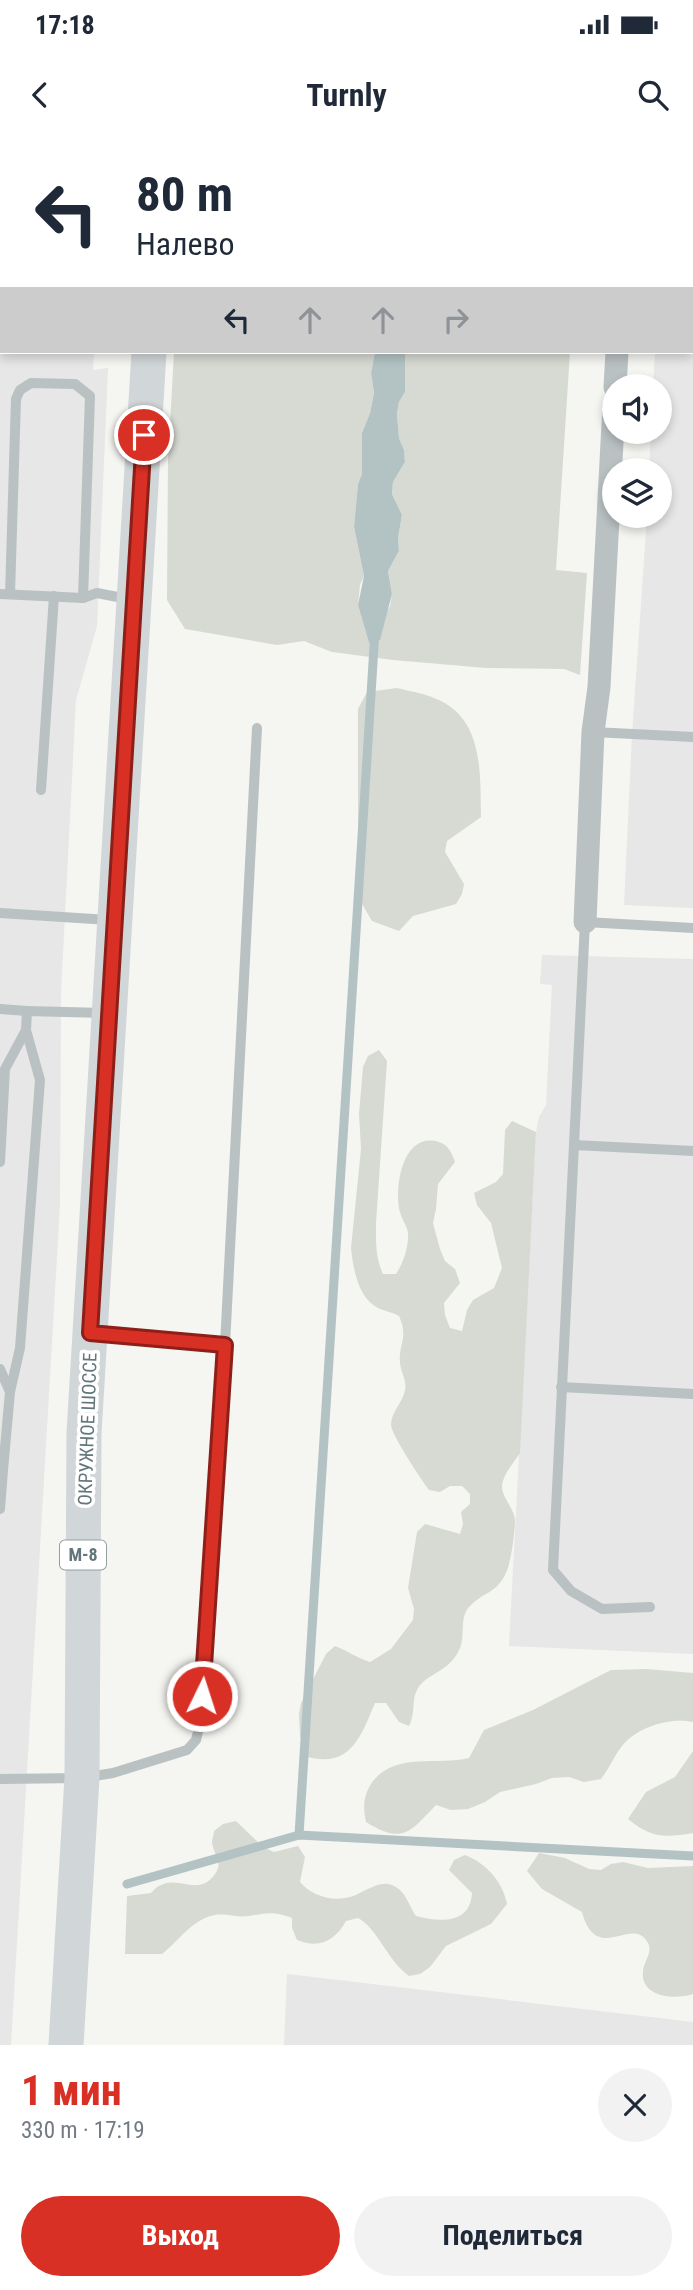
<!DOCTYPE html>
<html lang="ru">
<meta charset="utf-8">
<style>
body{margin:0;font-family:"Roboto Condensed",sans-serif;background:#f2f2f3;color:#1f2937;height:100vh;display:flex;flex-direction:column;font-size:26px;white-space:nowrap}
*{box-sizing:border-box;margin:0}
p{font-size:23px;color:#747a83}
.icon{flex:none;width:38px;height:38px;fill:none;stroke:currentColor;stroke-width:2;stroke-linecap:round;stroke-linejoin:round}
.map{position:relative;height:1905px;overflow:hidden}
.drawer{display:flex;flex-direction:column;background:#fff;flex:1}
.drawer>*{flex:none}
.guide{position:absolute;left:0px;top:0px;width:693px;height:214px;box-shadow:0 4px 10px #0003;background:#fff;color:#1f2937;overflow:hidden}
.tools{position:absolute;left:602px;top:234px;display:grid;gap:14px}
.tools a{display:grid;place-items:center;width:70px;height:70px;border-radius:50%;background:#fff;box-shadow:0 4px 10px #0003;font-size:35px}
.pin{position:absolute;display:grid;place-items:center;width:60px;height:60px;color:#fff;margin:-30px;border:4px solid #fff;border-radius:50%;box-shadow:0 2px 7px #0007}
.me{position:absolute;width:77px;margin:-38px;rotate:4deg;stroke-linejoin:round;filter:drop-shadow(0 0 5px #0008)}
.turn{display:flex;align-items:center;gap:24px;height:147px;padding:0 21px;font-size:32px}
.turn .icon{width:91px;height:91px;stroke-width:2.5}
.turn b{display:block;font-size:49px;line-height:60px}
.lanes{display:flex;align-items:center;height:66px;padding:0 21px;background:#0003;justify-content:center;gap:35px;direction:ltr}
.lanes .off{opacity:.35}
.round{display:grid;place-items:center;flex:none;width:74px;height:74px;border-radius:37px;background:#f2f2f3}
.head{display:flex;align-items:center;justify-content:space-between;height:119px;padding:0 21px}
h1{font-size:42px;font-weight:700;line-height:52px;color:#d93025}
.button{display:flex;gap:14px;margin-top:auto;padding:14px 21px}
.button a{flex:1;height:80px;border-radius:42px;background:#d93025;color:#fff;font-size:28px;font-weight:700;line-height:80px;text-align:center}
.button a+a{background:#f2f2f3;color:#1f2937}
.status{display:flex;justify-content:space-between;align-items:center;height:49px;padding:0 35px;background:#fff;direction:ltr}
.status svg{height:19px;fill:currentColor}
header{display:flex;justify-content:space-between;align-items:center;height:91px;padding:0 21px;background:#fff;font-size:32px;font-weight:700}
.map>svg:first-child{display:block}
.built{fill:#e6e7e6}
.green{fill:#d7dad2}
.water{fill:#b3c3c4}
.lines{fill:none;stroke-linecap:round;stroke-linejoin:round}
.stream{stroke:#b3c3c4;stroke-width:9}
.lane{stroke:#bac1c2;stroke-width:10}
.street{stroke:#bac1c2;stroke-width:23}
.primary{stroke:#d1d6d8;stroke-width:35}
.route-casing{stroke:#8d1f18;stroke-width:18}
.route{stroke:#d93025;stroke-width:12}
.labels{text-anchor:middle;stroke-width:7;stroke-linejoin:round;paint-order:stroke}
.shield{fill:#fff;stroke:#92a0a3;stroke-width:2}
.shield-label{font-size:18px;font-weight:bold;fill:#63777b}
.street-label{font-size:19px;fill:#63777b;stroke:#fff}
</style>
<div class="status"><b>17:18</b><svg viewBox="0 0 49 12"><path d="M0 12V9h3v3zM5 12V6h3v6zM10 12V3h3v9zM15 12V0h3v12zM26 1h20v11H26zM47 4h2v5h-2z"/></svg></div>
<header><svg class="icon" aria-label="back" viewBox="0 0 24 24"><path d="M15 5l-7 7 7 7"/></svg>Turnly<svg class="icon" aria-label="search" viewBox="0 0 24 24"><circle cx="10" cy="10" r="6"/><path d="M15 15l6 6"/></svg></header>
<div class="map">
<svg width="693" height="1905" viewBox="0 0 693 1905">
<rect width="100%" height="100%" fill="#f5f5f2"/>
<g class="built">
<path d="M0 0H105L2 2V212H94L93 230 108 228 97 486 76 560 61 852 60 1065 11 1905H0Z"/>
<path d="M669 0H693V768L624 765 632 595 647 376H660V331H649L651 292H660V247H653L655 212H691V2Z"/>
<path d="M542 815 693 819V1514L509 1506 536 992 539 977 546 965 552 845 540 844Z"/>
<path d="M287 1834 693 1882V1905H284Z"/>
</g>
<g class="green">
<path d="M174 212H375L371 233 374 253 370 273 362 293V334L358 344 354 387 364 436 360 445 358 465 369 503 390 466 392 454 388 431 399 411 398 398 402 375 392 354 393 342 405 322 404 310 399 298 397 274 399 262 405 252V212H570L556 430 587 433 580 535 564 529 486 528 393 520 332 512 304 501 277 505 185 489 167 460 168 320Z"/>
<path d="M397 548C409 551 423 553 434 558 484 577 480 632 481 677L447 701 445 712 464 744 462 754 456 764 413 776 399 791 372 781 358 757V569L367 552Z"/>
<path d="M379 910 387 921 376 1083C376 1102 375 1116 383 1134H396C403 1124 409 1106 408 1093 407 1085 400 1077 399 1068 395 1045 403 991 439 1002 449 1005 452 1014 455 1022L438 1044 436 1069 433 1083 440 1109 445 1121 455 1129 460 1143 444 1163 445 1175 450 1188 462 1191 467 1170 473 1160 494 1148 502 1128 491 1083 477 1065 474 1053 496 1042 503 1034 505 990 512 981 536 992 520 1313C515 1321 506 1331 503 1341 498 1355 514 1366 515 1380 515 1392 511 1423 506 1433 497 1453 484 1452 471 1465 459 1476 465 1492 461 1505 452 1533 426 1532 417 1550 411 1562 416 1572 409 1586L399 1582 386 1563H375C361 1596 351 1628 308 1617L300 1596 299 1574 301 1563 326 1514 335 1506C348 1511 357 1518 370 1522L391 1509 413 1480 414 1469 408 1448 417 1392 425 1384 460 1394 463 1384 461 1372 470 1364V1354L462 1346H450L440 1352 429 1350C421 1339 392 1296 391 1285 391 1272 403 1262 405 1250 407 1240 401 1233 400 1223 398 1205 409 1198 399 1176 392 1172 384 1171 378 1168 358 1158 353 1128 351 1108L361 1009 359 974 363 927 368 916Z"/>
<path d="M647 1529 693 1533V1582C670 1577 637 1587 622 1606 614 1616 609 1629 601 1639L584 1642 569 1637 552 1638 536 1644 500 1652 485 1662 468 1669 451 1670 436 1665C410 1692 403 1705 366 1682 363 1668 363 1657 371 1644 393 1611 437 1626 469 1618L484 1590 533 1570 611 1530Z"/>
<path d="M693 1611V1693C664 1698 651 1698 628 1679L646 1652 675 1637Z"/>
<path d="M236 1681 263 1707 274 1712 298 1706 305 1717 300 1742C310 1754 328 1761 345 1758 364 1756 382 1732 401 1751 407 1757 411 1769 416 1776 439 1782 470 1785 472 1753L449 1730 454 1720 465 1715C486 1723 503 1742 507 1764L491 1784 446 1806 430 1827 420 1834 409 1836C387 1820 378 1789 358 1778L346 1781C335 1801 319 1809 297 1800L292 1788V1778C273 1771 267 1773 249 1776 238 1778 226 1773 215 1775 192 1779 179 1801 162 1814H125L127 1756 151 1753C173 1727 196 1761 215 1734 224 1722 213 1714 212 1702 212 1698 214 1695 214 1691L223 1684Z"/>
<path d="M539 1713 565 1718 589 1729 601 1730 611 1724 623 1722 648 1728 693 1726V1854C676 1860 640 1858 643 1831 644 1820 655 1811 646 1800 630 1778 596 1824 582 1772L542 1749 527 1731Z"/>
</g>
<path class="water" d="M375 212H405V252L399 262 397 274 399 298 404 310 405 322 393 342 392 354 402 375 398 398 399 411 388 431 392 454 380 500 369 503 358 465 364 436 354 387 358 344 362 334V293L370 273 374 253 371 233Z"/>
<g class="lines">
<g class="stream">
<path d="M299 1695 375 491"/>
<path d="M127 1744 299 1695 693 1716"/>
</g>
<g class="lane">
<path d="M85 2V0"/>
<path d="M0 30H2"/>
<path d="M0 454 83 458 97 453 128 459"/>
<path d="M10 454 16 259 20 250 31 243 75 244 90 256 83 458"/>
<path d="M593 592 693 597"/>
<path d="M41 650 54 456"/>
<path d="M0 773 109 780"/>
<path d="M0 869 27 871"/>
<path d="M574 1005 693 1011"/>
<path d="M0 1022 5 929 26 890 27 871 104 873"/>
<path d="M93 1193 225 1205"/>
<path d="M0 1229 10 1252 3 1330"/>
<path d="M561 1247 693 1254"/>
<path d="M10 1252 20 1208 40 940 26 890"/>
<path d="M0 1330H3L0 1369"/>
<path d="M650 1467 602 1469 571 1451 553 1430 585 782 693 788"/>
<path d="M0 1639 82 1638 113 1633 187 1610 196 1600 200 1583 225 1205 257 588"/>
</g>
<g class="street">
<path d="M629 2V0"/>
<path d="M615 247 617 212"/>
<path d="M585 782 593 592 599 547 614 265"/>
</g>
<g class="primary">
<path d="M162 2V0"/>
<path d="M66 1905 82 1638 84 1293 149 212"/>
</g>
</g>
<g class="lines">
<g class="route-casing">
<path id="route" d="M144 295 90 1193 225 1205 202 1556"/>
</g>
<use href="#route" class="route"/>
</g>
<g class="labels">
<rect class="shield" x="60" y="1400.5" width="46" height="29" rx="5"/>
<g class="shield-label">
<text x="83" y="1421">М-8</text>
</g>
<g class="street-label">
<text transform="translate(87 1289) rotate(-88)" y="7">ОКРУЖНОЕ ШОССЕ</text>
</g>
</g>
</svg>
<div class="tools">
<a><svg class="icon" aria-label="sound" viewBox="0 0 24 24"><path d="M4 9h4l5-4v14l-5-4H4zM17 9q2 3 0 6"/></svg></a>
<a><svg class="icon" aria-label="layers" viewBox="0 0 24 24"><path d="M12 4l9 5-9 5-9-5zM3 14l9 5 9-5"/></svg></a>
</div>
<div class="pin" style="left:144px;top:295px;background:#d93025"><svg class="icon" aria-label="arrive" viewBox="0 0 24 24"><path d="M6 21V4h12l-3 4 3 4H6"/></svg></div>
<svg class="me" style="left:202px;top:1556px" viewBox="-20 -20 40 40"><circle r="17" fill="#d93025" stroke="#fff" stroke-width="3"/><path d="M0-11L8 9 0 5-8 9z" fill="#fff"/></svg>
<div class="guide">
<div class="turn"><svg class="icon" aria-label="left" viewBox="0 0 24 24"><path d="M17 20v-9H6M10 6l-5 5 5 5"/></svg><div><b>80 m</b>Налево</div></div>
<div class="lanes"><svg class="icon" aria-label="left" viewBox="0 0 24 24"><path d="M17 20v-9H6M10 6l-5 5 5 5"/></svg><svg class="icon off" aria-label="ahead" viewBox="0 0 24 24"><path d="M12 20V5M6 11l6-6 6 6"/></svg><svg class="icon off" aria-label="ahead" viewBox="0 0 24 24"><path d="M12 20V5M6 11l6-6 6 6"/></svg><svg class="icon off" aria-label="right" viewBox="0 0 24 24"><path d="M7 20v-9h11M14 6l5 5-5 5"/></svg></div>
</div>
</div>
<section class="drawer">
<div class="head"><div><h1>1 мин</h1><p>330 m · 17:19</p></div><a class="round"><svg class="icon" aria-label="close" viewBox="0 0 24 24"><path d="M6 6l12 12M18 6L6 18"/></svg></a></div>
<div class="button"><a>Выход</a><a>Поделиться</a></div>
</section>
